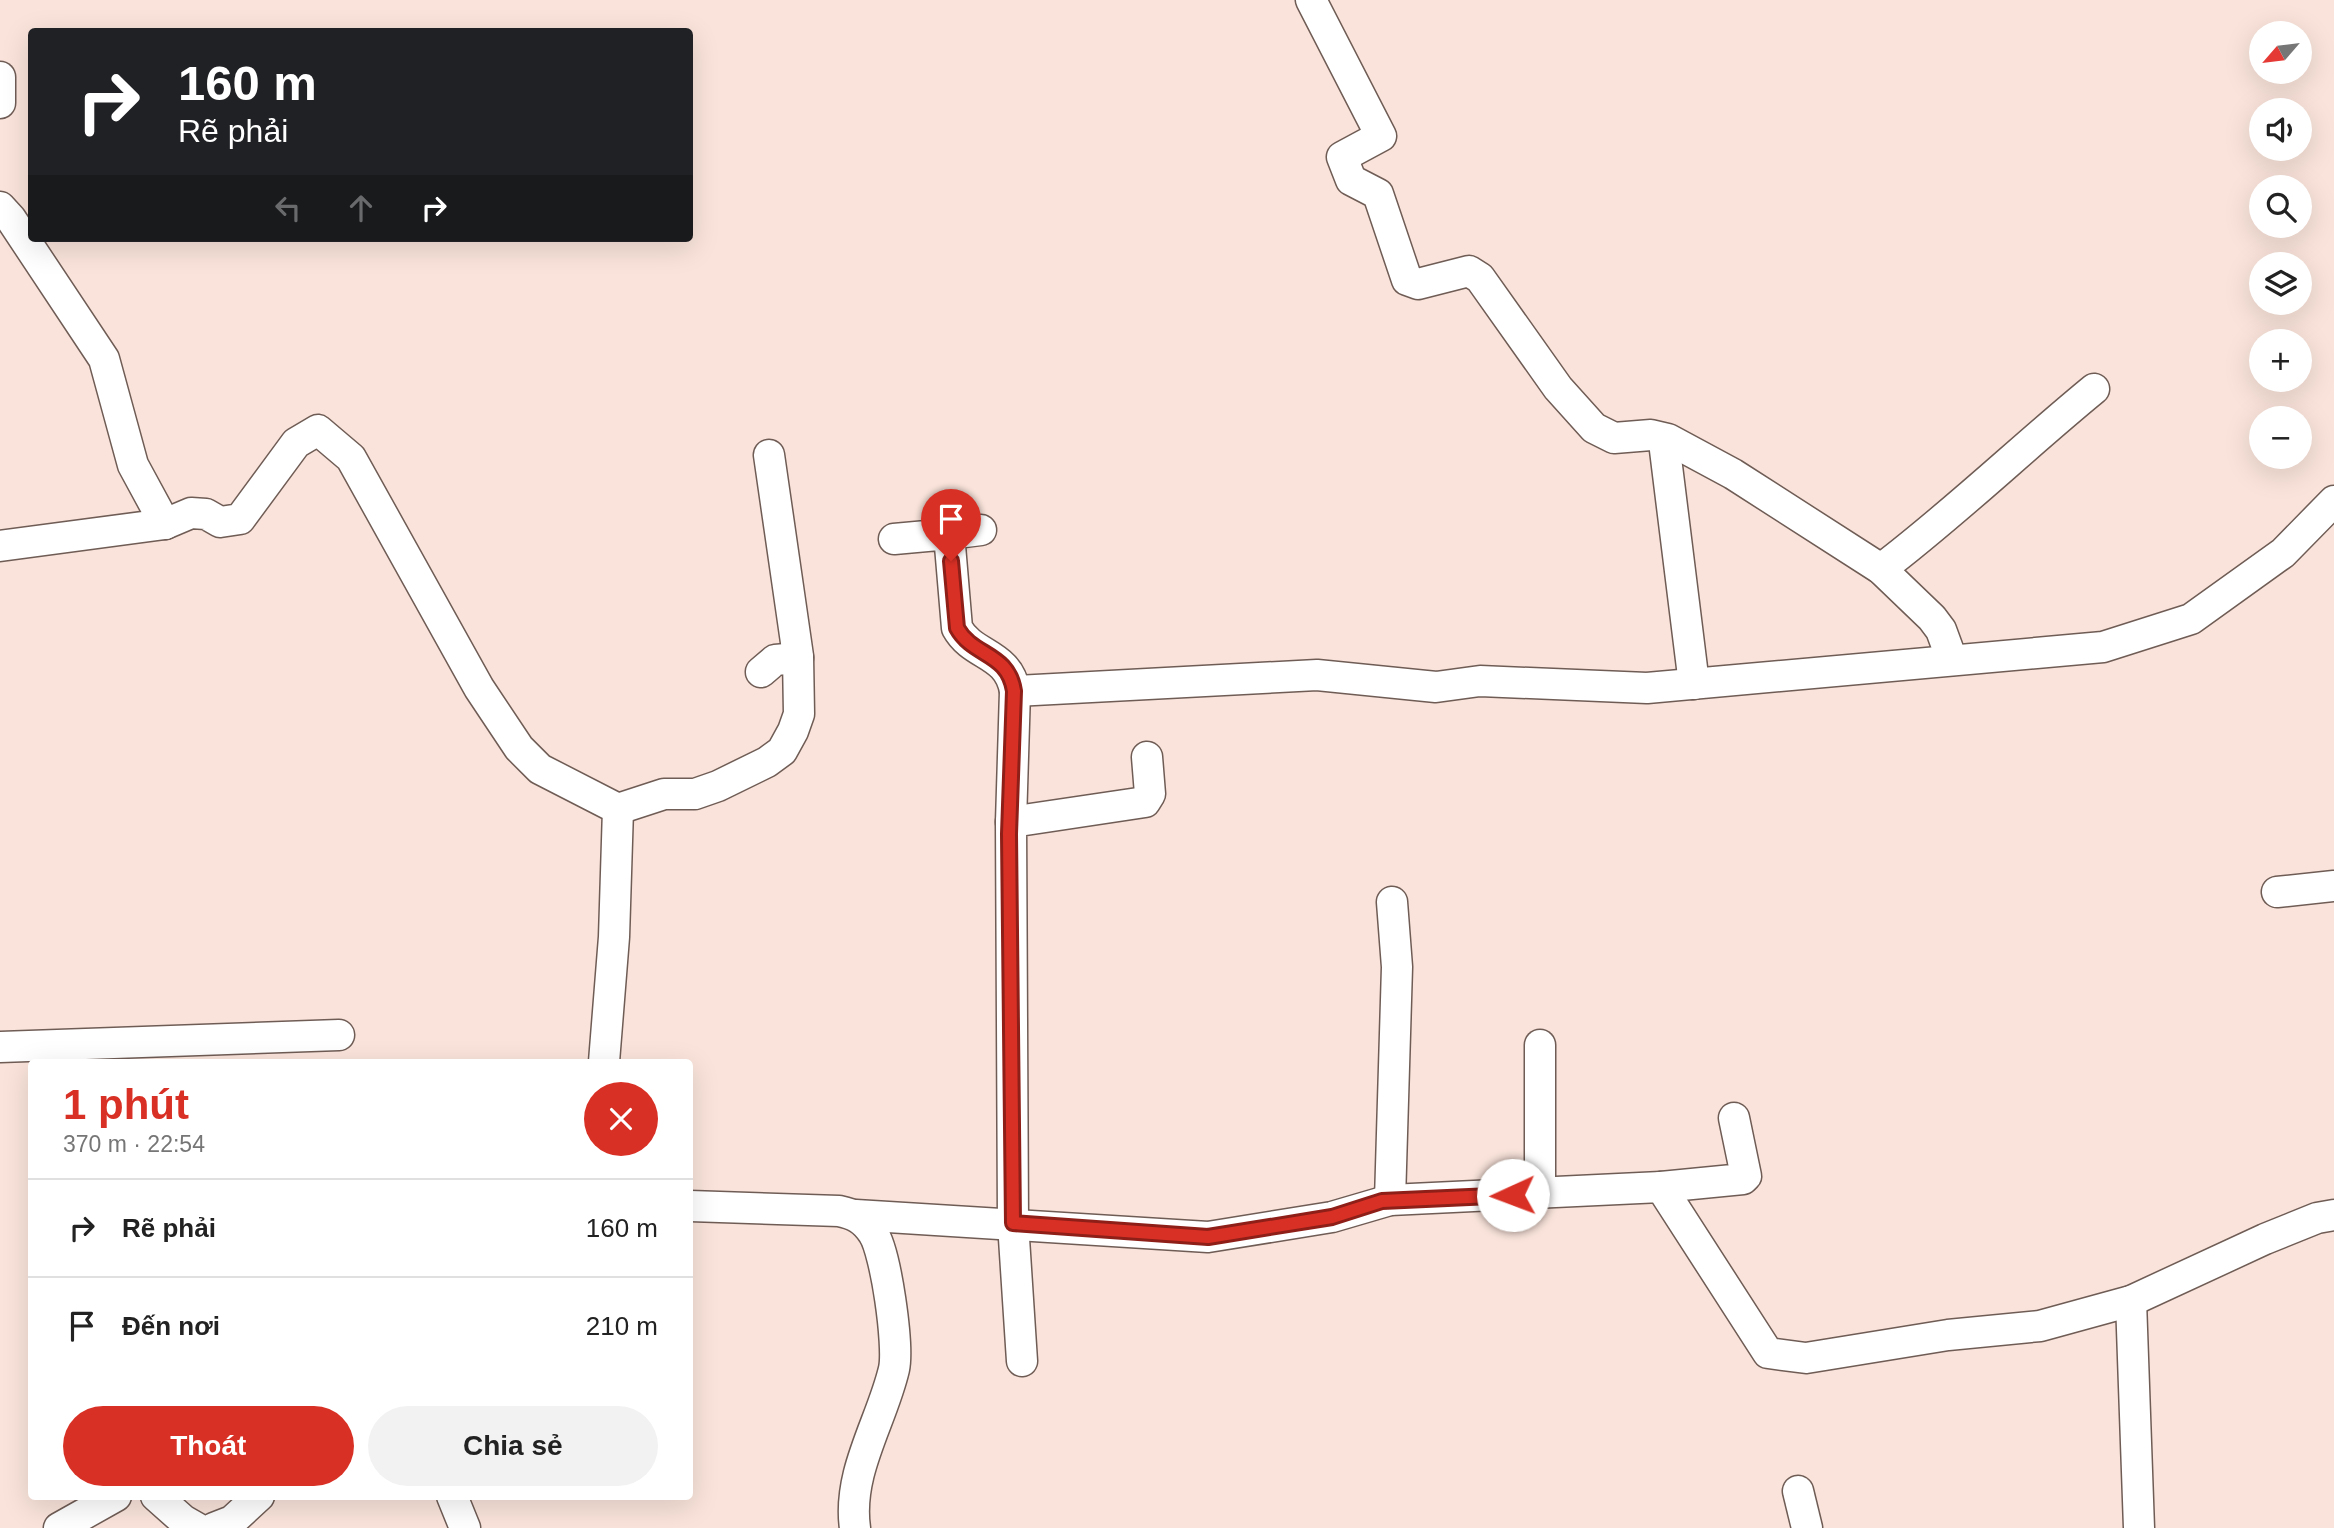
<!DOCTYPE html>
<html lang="vi">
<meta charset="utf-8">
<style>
body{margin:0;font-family:Helvetica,sans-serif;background:#f2f2f2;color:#222;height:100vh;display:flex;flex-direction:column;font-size:26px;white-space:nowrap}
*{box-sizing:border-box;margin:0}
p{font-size:23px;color:#767676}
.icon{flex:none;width:38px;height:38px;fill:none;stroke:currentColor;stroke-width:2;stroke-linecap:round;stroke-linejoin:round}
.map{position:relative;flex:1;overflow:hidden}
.side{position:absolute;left:28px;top:1059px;width:665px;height:441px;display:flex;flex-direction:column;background:#fff;border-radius:7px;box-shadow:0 7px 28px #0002}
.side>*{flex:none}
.top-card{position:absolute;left:28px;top:28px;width:665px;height:214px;border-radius:7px;box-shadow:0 7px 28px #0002;background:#202124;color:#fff;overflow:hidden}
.needle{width:46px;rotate:242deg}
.fabs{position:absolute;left:2249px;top:21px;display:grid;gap:14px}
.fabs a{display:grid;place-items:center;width:63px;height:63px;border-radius:50%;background:#fff;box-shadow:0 7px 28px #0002;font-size:35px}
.pin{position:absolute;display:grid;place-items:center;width:60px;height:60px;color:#fff;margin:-72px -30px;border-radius:50% 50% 50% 0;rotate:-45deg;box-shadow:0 0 7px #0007}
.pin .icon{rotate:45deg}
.me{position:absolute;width:77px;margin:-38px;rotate:268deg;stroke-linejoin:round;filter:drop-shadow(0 0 5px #0008)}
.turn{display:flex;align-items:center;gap:24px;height:147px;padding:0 35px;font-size:32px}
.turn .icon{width:91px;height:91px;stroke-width:2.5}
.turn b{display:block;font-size:49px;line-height:60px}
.lanes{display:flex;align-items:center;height:66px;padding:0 35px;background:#0003;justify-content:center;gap:35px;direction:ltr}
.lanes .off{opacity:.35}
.round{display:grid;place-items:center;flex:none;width:74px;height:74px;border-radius:37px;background:#f2f2f2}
.head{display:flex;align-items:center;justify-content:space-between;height:119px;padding:0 35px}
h1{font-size:42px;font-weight:700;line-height:52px;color:#d93025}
.primary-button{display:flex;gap:14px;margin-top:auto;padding:14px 35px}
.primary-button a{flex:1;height:80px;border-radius:42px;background:#d93025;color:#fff;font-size:28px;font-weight:700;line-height:80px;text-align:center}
.primary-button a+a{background:#f2f2f2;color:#222}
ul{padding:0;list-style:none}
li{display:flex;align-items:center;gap:21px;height:98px;padding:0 35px;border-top:2px solid #e0e0e0}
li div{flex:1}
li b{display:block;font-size:26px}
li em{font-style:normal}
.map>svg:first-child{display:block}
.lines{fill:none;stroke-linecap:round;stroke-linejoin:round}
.minor-casing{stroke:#6f5c55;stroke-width:33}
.minor{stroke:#fff;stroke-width:30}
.route-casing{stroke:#8d1f18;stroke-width:18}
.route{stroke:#d93025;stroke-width:12}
</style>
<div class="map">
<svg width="2334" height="1528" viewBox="0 0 2334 1528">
<rect width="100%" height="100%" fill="#f9e3da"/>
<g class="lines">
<g class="minor-casing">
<g id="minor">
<path d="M1311 0 1381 136 1342 157 1351 180 1378 194 1407 280 1418 284 1469 271 1480 278 1558 388 1594 428 1614 438 1651 435 1668 439 1733 474 1881 569 1932 618 1941 630 1952 660"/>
<path d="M0 77V103"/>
<path d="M0 207 11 219 104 359 133 465 165 524"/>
<path d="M1665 450 1694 684"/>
<path d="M949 534 981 530"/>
<path d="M894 539 949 534 957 628C973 657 1008 652 1015 691L1011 822"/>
<path d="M0 546 165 524 191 513 206 514 220 522 240 519 296 443 318 430 351 458 479 688 519 748 540 769 618 809 614 937 604 1062"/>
<path d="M1881 569C1955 513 2022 448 2094 389"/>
<path d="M761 672 775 660 798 658"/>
<path d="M1015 691 1317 675 1436 687 1480 681 1647 688 2103 647 2191 619 2283 553 2334 501"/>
<path d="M618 809 664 794H695L718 786 767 762 782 751 793 731 799 714 798 656 769 455"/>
<path d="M2277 892 2334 886"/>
<path d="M1540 1045V1194"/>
<path d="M0 1047 339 1035"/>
<path d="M1661 1187 1743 1179 1746 1176 1734 1118"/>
<path d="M1390 1200 1397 967 1392 902"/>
<path d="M690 1206 839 1211C854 1214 864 1219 873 1233 886 1252 899 1346 894 1369 882 1421 847 1472 855 1528"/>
<path d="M856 1215 1208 1237 1332 1217 1390 1200 1661 1187 1768 1353 1806 1358 1948 1335 2040 1326 2131 1301 2265 1239 2317 1218 2334 1215"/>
<path d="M2131 1301 2139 1528"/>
<path d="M1022 1361 1013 1223 1011 822 1145 802 1150 794 1147 757"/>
<path d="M1798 1491 1807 1528"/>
<path d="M156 1496 183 1520 197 1528"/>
<path d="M452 1496 465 1528"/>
<path d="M59 1528 116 1496"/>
<path d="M214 1528 232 1521 259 1496"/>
</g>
</g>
<use href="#minor" class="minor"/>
</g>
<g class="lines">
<g class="route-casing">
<path id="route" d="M951 561 957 628C973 657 1008 652 1014 691L1009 834 1013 1223 1208 1237 1332 1217 1382 1201 1513 1195"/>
</g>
<use href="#route" class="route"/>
</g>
</svg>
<div class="fabs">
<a><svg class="needle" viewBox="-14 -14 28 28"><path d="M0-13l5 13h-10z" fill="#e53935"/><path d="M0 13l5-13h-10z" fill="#767676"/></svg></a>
<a><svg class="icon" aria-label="sound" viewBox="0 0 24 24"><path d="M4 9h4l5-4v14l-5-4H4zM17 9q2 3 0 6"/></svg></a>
<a><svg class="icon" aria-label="search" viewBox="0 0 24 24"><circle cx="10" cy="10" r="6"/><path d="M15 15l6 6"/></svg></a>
<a><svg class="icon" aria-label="layers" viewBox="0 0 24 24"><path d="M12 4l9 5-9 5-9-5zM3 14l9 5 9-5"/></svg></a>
<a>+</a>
<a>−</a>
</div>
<div class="pin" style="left:951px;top:561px;background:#d93025"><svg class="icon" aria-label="arrive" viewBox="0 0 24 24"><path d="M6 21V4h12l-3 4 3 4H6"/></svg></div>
<svg class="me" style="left:1513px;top:1195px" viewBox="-20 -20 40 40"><circle r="19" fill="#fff"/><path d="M0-13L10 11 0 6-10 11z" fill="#d93025"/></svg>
<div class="top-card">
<div class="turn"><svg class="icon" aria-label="right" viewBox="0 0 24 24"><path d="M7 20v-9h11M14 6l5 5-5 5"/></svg><div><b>160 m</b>Rẽ phải</div></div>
<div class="lanes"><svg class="icon off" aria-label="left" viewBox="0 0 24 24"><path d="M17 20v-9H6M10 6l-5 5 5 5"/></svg><svg class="icon off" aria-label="ahead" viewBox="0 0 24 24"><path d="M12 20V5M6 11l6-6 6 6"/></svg><svg class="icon" aria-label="right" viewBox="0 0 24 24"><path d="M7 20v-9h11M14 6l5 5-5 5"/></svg></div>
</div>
<section class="side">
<div class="head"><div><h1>1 phút</h1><p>370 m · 22:54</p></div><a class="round" style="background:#d93025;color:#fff"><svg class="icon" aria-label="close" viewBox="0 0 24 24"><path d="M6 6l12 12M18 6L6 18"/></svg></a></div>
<ul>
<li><svg class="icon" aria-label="right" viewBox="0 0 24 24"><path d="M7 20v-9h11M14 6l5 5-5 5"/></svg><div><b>Rẽ phải</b></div><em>160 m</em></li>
<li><svg class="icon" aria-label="arrive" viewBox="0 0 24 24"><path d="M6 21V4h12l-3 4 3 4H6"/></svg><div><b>Đến nơi</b></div><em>210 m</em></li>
</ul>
<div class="primary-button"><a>Thoát</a><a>Chia sẻ</a></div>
</section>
</div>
